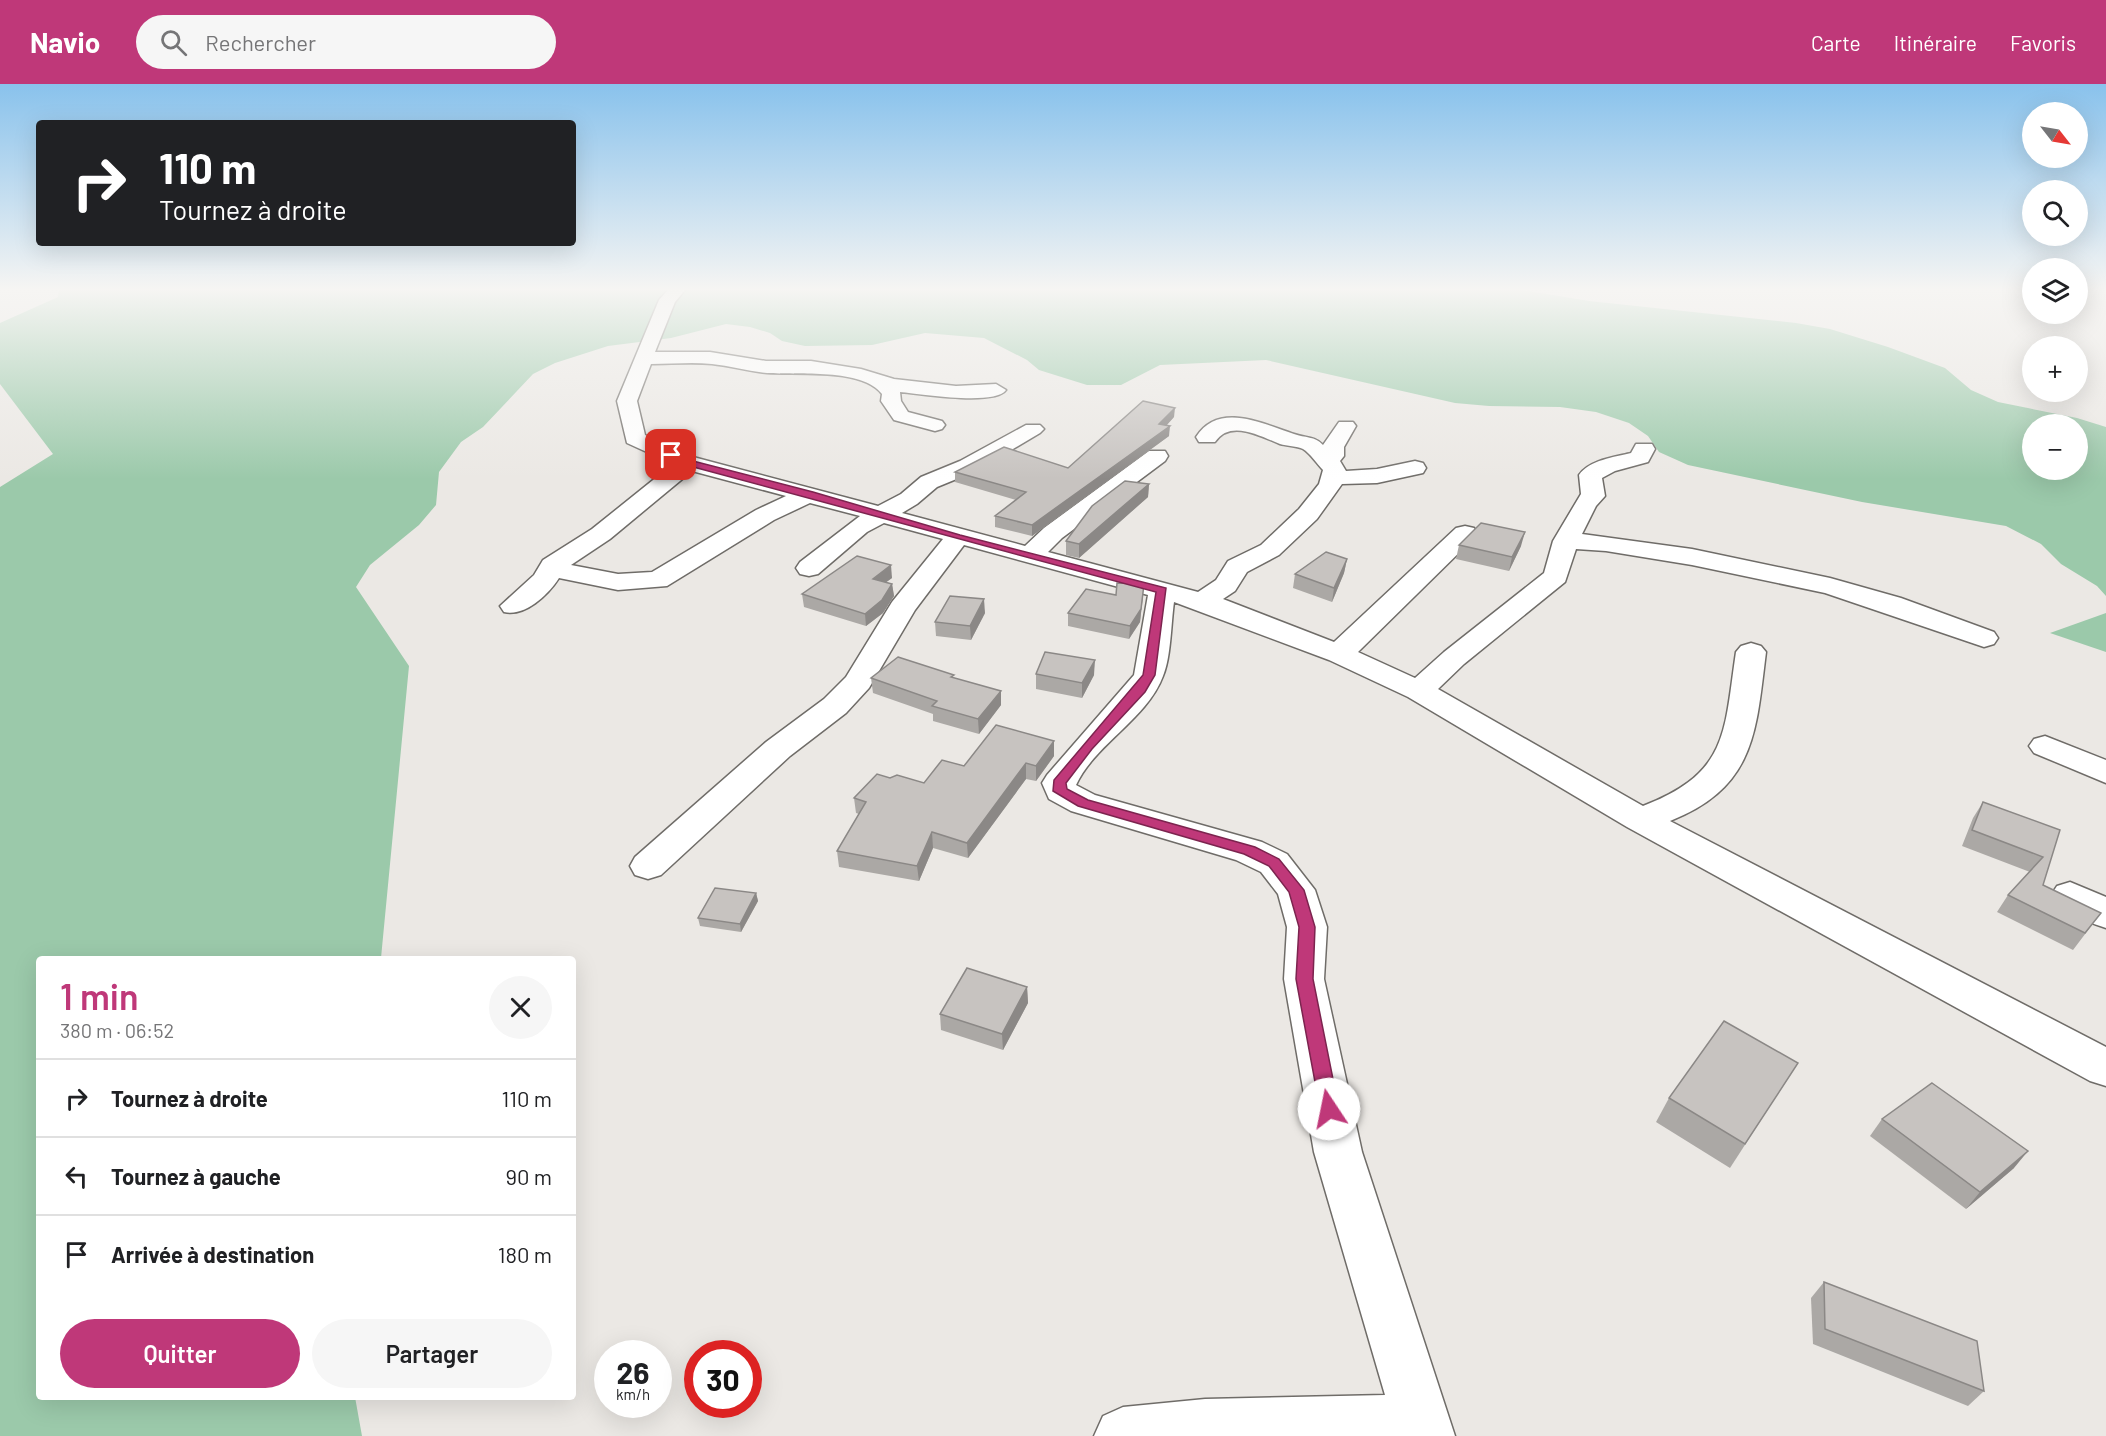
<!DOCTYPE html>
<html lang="fr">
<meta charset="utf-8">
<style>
body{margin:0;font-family:Barlow,sans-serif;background:#f6f6f6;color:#202124;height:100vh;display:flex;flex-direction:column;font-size:22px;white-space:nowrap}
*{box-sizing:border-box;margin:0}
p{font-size:20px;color:#757577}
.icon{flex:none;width:33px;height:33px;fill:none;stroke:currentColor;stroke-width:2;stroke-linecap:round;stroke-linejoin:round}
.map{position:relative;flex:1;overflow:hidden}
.panel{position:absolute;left:36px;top:872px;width:540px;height:444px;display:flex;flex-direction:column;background:#fff;border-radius:6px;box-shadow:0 6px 24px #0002}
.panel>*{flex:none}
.hud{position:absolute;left:36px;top:36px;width:540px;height:126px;border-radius:6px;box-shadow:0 6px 24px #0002;background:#202124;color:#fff;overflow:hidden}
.needle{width:39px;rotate:121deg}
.fabs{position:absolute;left:2022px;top:18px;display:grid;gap:12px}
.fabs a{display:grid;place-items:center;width:66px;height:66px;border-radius:50%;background:#fff;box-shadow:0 6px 24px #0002;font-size:30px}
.speed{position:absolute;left:594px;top:1256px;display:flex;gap:12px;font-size:30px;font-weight:700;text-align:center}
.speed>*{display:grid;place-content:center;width:78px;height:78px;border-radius:50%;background:#fff;box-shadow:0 6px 24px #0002;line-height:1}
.speed small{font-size:15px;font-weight:400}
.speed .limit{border:9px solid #d22;background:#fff;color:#111}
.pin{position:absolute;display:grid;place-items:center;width:51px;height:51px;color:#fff;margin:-26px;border-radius:12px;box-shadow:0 3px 9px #0006}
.me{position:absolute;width:66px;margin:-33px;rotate:349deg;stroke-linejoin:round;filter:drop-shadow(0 0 4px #0008)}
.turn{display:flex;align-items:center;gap:21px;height:126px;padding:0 24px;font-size:27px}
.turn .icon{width:78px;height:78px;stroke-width:2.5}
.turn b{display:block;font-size:42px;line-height:51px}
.round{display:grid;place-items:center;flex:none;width:63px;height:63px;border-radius:32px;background:#f6f6f6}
.summary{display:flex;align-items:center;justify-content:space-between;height:102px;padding:0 24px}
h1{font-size:36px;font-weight:600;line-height:45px;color:#bf3879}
.primary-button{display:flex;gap:12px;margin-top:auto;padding:12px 24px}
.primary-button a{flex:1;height:69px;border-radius:36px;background:#bf3879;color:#fff;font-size:24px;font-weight:600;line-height:69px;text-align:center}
.primary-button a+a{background:#f6f6f6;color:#202124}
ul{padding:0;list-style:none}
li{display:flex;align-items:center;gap:18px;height:78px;padding:0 24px;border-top:2px solid #e0e0e0}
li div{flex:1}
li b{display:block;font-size:22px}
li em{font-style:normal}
header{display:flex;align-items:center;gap:36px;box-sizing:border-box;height:84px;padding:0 30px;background:#bf3879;color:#fff}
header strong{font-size:28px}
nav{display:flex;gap:33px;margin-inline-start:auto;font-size:21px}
.search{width:420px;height:54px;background:#f6f6f6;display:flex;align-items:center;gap:15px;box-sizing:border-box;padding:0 21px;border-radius:33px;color:#757577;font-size:22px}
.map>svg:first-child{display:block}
.green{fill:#9bc9aa;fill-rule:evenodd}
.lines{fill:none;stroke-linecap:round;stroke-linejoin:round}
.minor-casing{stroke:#6f6c68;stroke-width:3}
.minor{fill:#fff;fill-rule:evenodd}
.wall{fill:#aba8a5}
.shaded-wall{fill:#8b8886}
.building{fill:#c7c3c0;stroke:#8b8886;stroke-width:1.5}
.route{fill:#bf3879;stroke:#7c244f;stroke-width:1.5}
</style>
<header>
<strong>Navio</strong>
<div class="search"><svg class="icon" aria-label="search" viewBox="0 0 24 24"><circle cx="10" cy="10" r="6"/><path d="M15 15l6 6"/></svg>Rechercher</div>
<nav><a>Carte</a><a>Itinéraire</a><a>Favoris</a></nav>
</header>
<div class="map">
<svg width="2106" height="1352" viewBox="0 0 2106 1352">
<rect width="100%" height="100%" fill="#ebe8e4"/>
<g class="green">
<path d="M59 206H1523L1589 217 1796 239 1830 245 1888 263 1945 284 1971 306 1998 318 2077 334 2106 343V512L2097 502 2061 480 2041 460 2006 442 1862 418 1688 381 1659 368 1648 352 1629 339 1596 328 1560 323 1489 322 1455 319 1266 276 1160 281 1121 301H1087L1039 286 1027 276 984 254 925 249 872 261 805 262 782 257 770 249 750 243 726 240 671 254 608 262 555 279 533 290 483 343 461 358 439 388 436 421 419 441 370 481 356 503 409 582 381 874H39V1312L355 1313 362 1352H0V403L53 370 0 300V239L58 213ZM2032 340H2078V386H2032Z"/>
<path d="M2106 529V568L2050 549Z"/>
</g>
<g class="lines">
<g class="minor-casing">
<g id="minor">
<path d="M668 206H685L675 218 655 268H710L766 277H811L861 285 894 295 956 302 996 300 1006 306C995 322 920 310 900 308L901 317 908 328 942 337 945 341 942 345 935 347 894 336 881 317 882 310C862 284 798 291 767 289 748 287 730 282 712 280 692 278 671 280 651 280L637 317 645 351 697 374 878 422 901 410 921 393 960 377 1026 341H1040L1044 345 1040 349 976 387 937 403 917 420 902 429 1025 462 1044 444 1149 367H1165L1168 372 1165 377 1062 454 1048 468 1198 508 1216 496 1228 477 1261 461 1299 425 1319 400 1323 386C1317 380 1310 369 1303 365 1297 362 1287 362 1280 360 1260 352 1230 335 1215 358H1199L1196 353C1219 317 1263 340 1294 350 1305 354 1315 352 1323 361L1339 338H1353L1356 342 1344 363V372L1340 377 1346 387 1377 385 1415 377 1423 379 1426 384 1423 389 1377 399 1342 400 1317 435 1279 471 1247 488 1235 507 1223 515 1334 558 1456 444 1465 442 1474 444 1477 449 1474 454 1358 568 1415 594 1444 568 1544 489 1553 457 1581 410 1579 391C1589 376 1615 373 1631 369L1636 360H1652L1655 365 1648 378 1615 387 1602 394 1605 412 1596 422 1582 450 1692 465 1830 494 1901 514 1994 548 1998 554 1994 560 1984 563 1825 509 1692 481 1606 467 1576 465 1565 498 1464 580 1438 605 1643 722C1729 689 1724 648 1736 568L1741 562 1751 559 1761 562 1766 568C1756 647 1756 703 1670 737L2106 963V1002L2090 997 1627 743 1408 613 1329 576 1174 518C1171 539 1171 573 1163 592 1147 635 1095 660 1076 701L1095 711 1262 758 1287 770 1315 806 1327 843 1324 895 1362 1068 1455 1352H1094L1103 1332 1123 1323 1205 1315 1385 1311 1314 1068 1284 895 1287 843 1278 810 1261 788 1236 776 1071 727 1049 715 1042 699 1047 691 1134 591 1148 511 964 461 915 526 869 604 846 629 790 672 661 791 648 795 635 791 630 782 635 773 766 658 824 615 846 593 892 518 943 455 884 439 867 448 818 490 809 492 800 490 796 484 800 478 860 432 810 419 774 436 667 502 618 506 559 494C548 511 525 533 504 528L500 522 534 491 543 476 592 445 673 380 627 359 617 317 659 216ZM692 387 786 412 756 426 652 488 618 490 571 481 610 455Z"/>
<path d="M2045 652 2106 676V699L2034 669 2029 662 2034 655Z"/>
<path d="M2070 798 2106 813V844C2087 838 2061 828 2051 811L2057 802Z"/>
</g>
</g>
<use href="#minor" class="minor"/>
</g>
<g class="wall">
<path d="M1174 333 1166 341 1169 352 1032 452 995 443V432L1016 416 955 398V388L1068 384Z"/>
<path d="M1149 400 1148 413 1079 474 1066 471V457Z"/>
<path d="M1459 461 1521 462 1509 487 1456 475Z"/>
<path d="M1347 475 1344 489 1332 518 1293 504 1295 490Z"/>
<path d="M892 494 886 498 892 500 894 512 883 529 866 542 804 523 802 510Z"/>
<path d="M1116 511 1143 513 1140 538 1129 555 1068 542V529Z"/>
<path d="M985 529 971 556 936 552 935 538Z"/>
<path d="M1036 590 1094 591 1082 614 1036 605Z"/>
<path d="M871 594H954L1001 621 979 650 933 637V630L873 609Z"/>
<path d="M1054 672 1036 697 1026 695 968 774 933 764 919 797 839 783 837 767 859 730 856 729 854 714 890 694 924 699 964 682Z"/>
<path d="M1983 718 2060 746 2043 801 2101 829 2073 866 1997 828 2008 811 2030 788 1962 762 1973 734Z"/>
<path d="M756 809 758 817 741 848 700 842 698 834Z"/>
<path d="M1027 903 1028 919 1003 966 941 946 940 930Z"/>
<path d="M1798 979 1730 1084 1656 1038 1669 1014Z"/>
<path d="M1882 1035 2014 1084 1966 1125 1870 1052Z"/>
<path d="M1824 1198 1984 1307 1968 1322 1813 1260 1811 1214Z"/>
</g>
<g class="shaded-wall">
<path d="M1175 324 1174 333 1159 350V340Z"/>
<path d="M1170 342 1169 352 1032 452V441Z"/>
<path d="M1149 400 1148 413 1079 474V460Z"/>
<path d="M1525 448 1521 462 1509 487 1512 473Z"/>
<path d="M1347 475 1344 489 1332 518 1334 504Z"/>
<path d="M891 481 892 494 874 507 873 495Z"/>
<path d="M892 500 894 512 883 529 866 542 865 530Z"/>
<path d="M1144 500 1140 538 1129 555 1130 542Z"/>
<path d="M984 515 985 529 971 556 970 542Z"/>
<path d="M1095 576 1094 591 1082 614V599Z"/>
<path d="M1001 607V621L979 650 978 635Z"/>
<path d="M1054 657V672L1036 697V682Z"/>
<path d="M1026 679V695L968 774 967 759Z"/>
<path d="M932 748 933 764 919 797 917 782Z"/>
<path d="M756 809 758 817 741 848 740 840Z"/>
<path d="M1027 903 1028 919 1003 966 1002 950Z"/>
<path d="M2028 1067 2014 1084 1966 1125 1980 1108Z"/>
</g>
<g class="building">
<path d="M1143 317 1175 324 1159 340 1170 342 1032 441 995 432 1026 408 955 388 1004 363 1068 384Z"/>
<path d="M1125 397 1149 400 1079 460 1066 457 1092 422Z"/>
<path d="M1481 439 1525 448 1512 473 1459 461Z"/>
<path d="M1326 468 1347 475 1334 504 1295 490Z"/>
<path d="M857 472 891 481 873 495 892 500 882 516 865 530 802 510Z"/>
<path d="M1117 499 1144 500 1141 525 1130 542 1068 529 1086 505 1116 511Z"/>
<path d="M950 512 984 515 970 542 935 538Z"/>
<path d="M1045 568 1095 576 1082 599 1036 590Z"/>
<path d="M898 573 954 591 951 593 1001 607 978 635 932 622 937 617 871 594Z"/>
<path d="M996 641 1054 657 1036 682 1026 679 967 759 932 748 917 782 837 767 866 718 854 714 877 690 890 694 897 691 924 699 942 676 964 682Z"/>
<path d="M1983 718 2060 746 2043 801 2101 829 2085 849 2008 811 2043 773 1972 746Z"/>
<path d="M715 804 756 809 740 840 698 834Z"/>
<path d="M967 884 1027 903 1002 950 940 930Z"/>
<path d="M1724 937 1798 979 1745 1060 1669 1014Z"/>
<path d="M1932 999 2028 1067 1980 1108 1882 1035Z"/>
<path d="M1824 1198 1977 1257 1984 1307 1825 1245Z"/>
</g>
<linearGradient id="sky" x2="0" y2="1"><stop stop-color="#89c2ec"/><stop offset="0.52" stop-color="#f6f5f3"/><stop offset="1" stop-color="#f6f5f3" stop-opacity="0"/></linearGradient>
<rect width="2106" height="395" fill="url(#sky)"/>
<path class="route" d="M671 368 693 377 813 408 960 451 1166 504 1155 591 1145 608 1092 665 1066 699 1067 705 1088 716 1255 763 1279 775 1304 806 1315 843 1313 895 1339 1025 1336 1030 1329 1033 1322 1030 1320 1025 1296 895 1299 843 1289 808 1269 782 1244 770 1078 722 1053 707 1054 696 1143 591 1156 508 686 381 668 373V369Z"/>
</svg>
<div class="fabs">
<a><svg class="needle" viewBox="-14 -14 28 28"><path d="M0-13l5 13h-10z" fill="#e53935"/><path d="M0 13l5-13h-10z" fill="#757577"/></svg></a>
<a><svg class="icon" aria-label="search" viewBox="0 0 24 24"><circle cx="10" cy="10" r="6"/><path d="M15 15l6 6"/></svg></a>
<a><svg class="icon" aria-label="layers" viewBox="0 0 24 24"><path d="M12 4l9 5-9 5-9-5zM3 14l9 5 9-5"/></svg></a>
<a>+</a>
<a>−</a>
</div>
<div class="speed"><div>26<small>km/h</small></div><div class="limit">30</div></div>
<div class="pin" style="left:671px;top:371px;background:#d93025"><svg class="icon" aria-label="arrive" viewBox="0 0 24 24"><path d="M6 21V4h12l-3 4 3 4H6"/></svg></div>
<svg class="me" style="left:1329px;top:1025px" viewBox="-20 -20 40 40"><circle r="19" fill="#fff"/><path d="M0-13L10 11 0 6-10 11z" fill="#bf3879"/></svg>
<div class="hud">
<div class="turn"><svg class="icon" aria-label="right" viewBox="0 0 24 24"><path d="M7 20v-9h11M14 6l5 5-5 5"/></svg><div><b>110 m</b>Tournez à droite</div></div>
</div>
<section class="panel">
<div class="summary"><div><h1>1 min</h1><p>380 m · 06:52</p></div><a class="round"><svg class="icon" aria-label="close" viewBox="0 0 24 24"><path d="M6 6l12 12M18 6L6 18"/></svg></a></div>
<ul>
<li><svg class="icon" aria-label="right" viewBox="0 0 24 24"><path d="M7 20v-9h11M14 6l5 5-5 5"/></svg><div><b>Tournez à droite</b></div><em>110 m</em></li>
<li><svg class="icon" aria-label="left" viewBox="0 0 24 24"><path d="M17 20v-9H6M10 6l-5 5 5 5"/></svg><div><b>Tournez à gauche</b></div><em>90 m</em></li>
<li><svg class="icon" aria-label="arrive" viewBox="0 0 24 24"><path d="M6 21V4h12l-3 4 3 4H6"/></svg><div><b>Arrivée à destination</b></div><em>180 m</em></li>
</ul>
<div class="primary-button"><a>Quitter</a><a>Partager</a></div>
</section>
</div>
